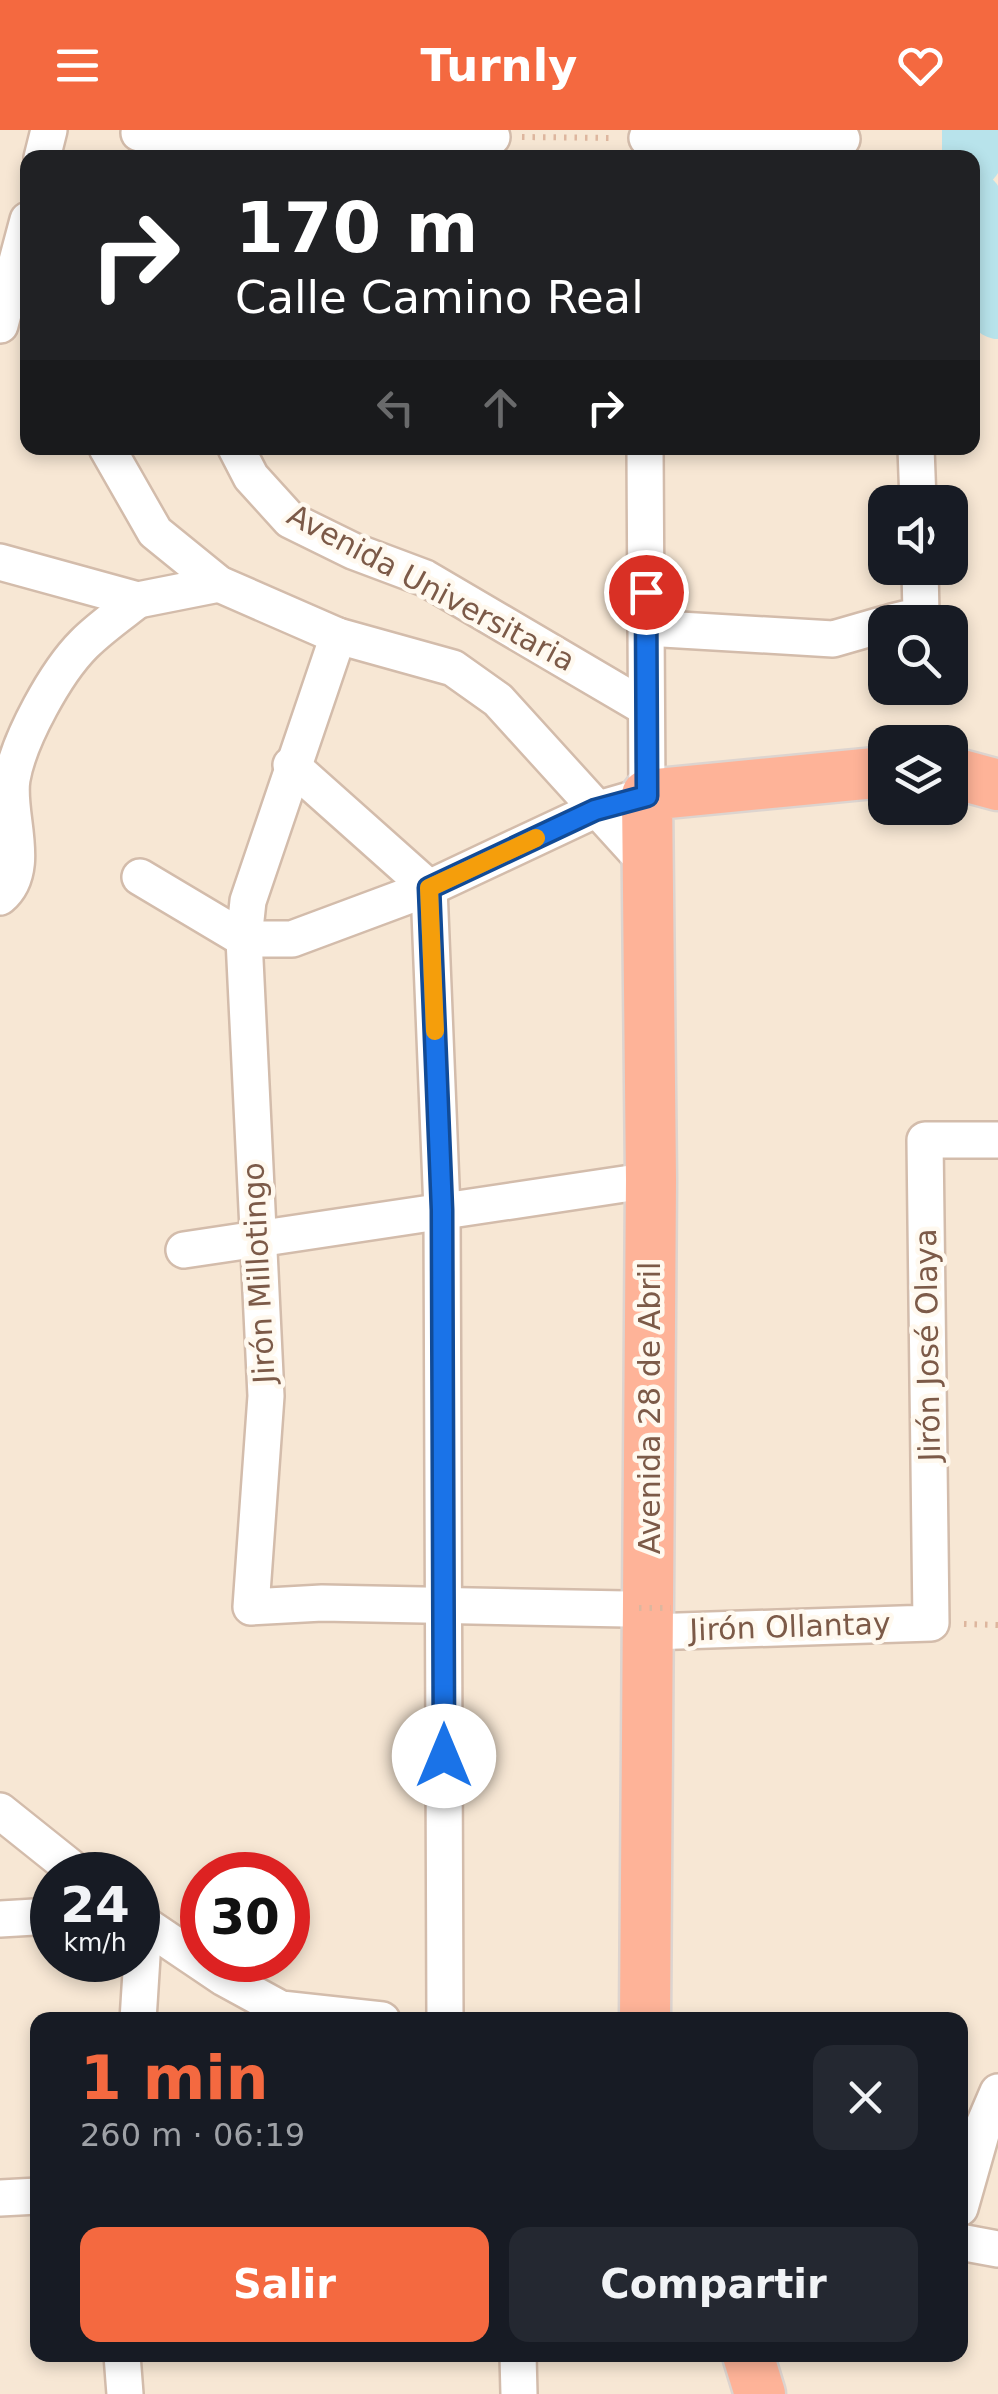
<!DOCTYPE html>
<html lang="es">
<meta charset="utf-8">
<style>
body{margin:0;font-family:"DejaVu Sans",sans-serif;background:#242831;color:#f1f3f6;height:100vh;display:flex;flex-direction:column;font-size:38px;white-space:nowrap}
*{box-sizing:border-box;margin:0}
p{font-size:32px;color:#9ea1a6}
.icon{flex:none;width:55px;height:55px;fill:none;stroke:currentColor;stroke-width:2;stroke-linecap:round;stroke-linejoin:round}
.map{position:relative;flex:1;overflow:hidden}
.side{position:absolute;left:30px;top:1882px;width:938px;height:350px;display:flex;flex-direction:column;background:#171b24;border-radius:20px;box-shadow:0 5px 15px #0003}
.side>*{flex:none}
.hud{position:absolute;left:20px;top:20px;width:960px;height:305px;border-radius:20px;box-shadow:0 5px 15px #0003;background:#202124;color:#fff;overflow:hidden}
.controls{position:absolute;left:868px;top:355px;display:grid;gap:20px}
.controls a{display:grid;place-items:center;width:100px;height:100px;border-radius:20px;background:#171b24;box-shadow:0 5px 15px #0003;font-size:50px}
.speed{position:absolute;left:30px;top:1722px;display:flex;gap:20px;font-size:50px;font-weight:700;text-align:center}
.speed>*{display:grid;place-content:center;width:130px;height:130px;border-radius:50%;background:#171b24;box-shadow:0 5px 15px #0003;line-height:1}
.speed small{font-size:25px;font-weight:400}
.speed .limit{border:15px solid #d22;background:#fff;color:#111}
.pin{position:absolute;display:grid;place-items:center;width:85px;height:85px;color:#fff;margin:-42px;border:5px solid #fff;border-radius:50%;box-shadow:0 2px 10px #0007}
.me{position:absolute;width:110px;margin:-55px;rotate:0deg;stroke-linejoin:round;filter:drop-shadow(0 0 8px #0008)}
.turn{display:flex;align-items:center;gap:35px;height:210px;padding:0 50px;font-size:45px}
.turn .icon{width:130px;height:130px;stroke-width:2.5}
.turn b{display:block;font-size:70px;line-height:85px}
.lanes{display:flex;align-items:center;height:95px;padding:0 50px;background:#0003;justify-content:center;gap:50px;direction:ltr}
.lanes .off{opacity:.35}
.round{display:grid;place-items:center;flex:none;width:105px;height:105px;border-radius:20px;background:#242831}
.head{display:flex;align-items:center;justify-content:space-between;height:170px;padding:0 50px}
h1{font-size:60px;font-weight:700;line-height:75px;color:#f46940}
.primary-button{display:flex;gap:20px;margin-top:auto;padding:20px 50px}
.primary-button a{flex:1;height:115px;border-radius:20px;background:#f46940;color:#fff;font-size:40px;font-weight:700;line-height:115px;text-align:center}
.primary-button a+a{background:#242831;color:#f1f3f6}
header{display:flex;justify-content:space-between;align-items:center;height:130px;padding:0 50px;background:#f46940;color:#fff;font-size:45px;font-weight:700}
.map>svg:first-child{display:block}
.residential{fill:#f7e7d4;fill-rule:evenodd}
.lines{fill:none;stroke-linecap:round;stroke-linejoin:round}
.river{stroke:#b8e3eb;stroke-width:60}
.minor-casing{stroke:#d3bcab;stroke-width:40}
.highway-casing{stroke:#ddd4cf;stroke-width:55}
.path{stroke:#ddb69e;stroke-width:6;stroke-dasharray:2.5 8;stroke-linecap:butt}
.minor{stroke:#fff;stroke-width:35}
.highway{stroke:#feb398;stroke-width:50}
.path-bridge{stroke:#ddb69e;stroke-width:6;stroke-dasharray:2.5 8;stroke-linecap:butt}
.route-casing{stroke:#114b97;stroke-width:25}
.route{stroke:#1a73e8;stroke-width:18}
.slow{stroke:#f59e0b;stroke-width:18}
.labels{text-anchor:middle;stroke-width:9;stroke-linejoin:round;paint-order:stroke}
.street-label{font-size:30px;fill:#7c5a48;stroke:#fff9ef}
</style>
<header><svg class="icon" aria-label="menu" viewBox="0 0 24 24"><path d="M4 6h16M4 12h16M4 18h16"/></svg>Turnly<svg class="icon" aria-label="heart" viewBox="0 0 24 24"><path d="M12 20l-8-8c-3-5 5-10 8-4 3-6 11-1 8 4z"/></svg></header>
<div class="map">
<svg width="998" height="2264" viewBox="0 0 998 2264">
<rect width="100%" height="100%" fill="#fef5e7"/>
<path class="residential" d="M0 0H998V2264H0ZM28 28H972V318H28ZM885 372H950V438H885ZM885 492H950V558H885ZM885 612H950V678H885ZM52 1745H138V1830H52ZM202 1745H288V1830H202ZM38 1890H960V2225H38Z"/>
<g class="lines">
<g class="river">
<path d="M972 28V0"/>
<path d="M972 71 998 179"/>
</g>
<g class="minor-casing">
<g id="minor">
<path d="M139 3 492 7"/>
<path d="M647 8 842 9"/>
<path d="M42 28 49 0"/>
<path d="M0 195 28 90"/>
<path d="M107 318 155 402 219 454 338 506 453 538 498 570 648 735"/>
<path d="M236 318 251 347 290 390 353 421 425 448 646 578"/>
<path d="M916 318 918 372"/>
<path d="M0 432 138 470 219 454"/>
<path d="M892 492 921 485 920 438"/>
<path d="M646 498 833 509 885 494"/>
<path d="M338 506 248 771 244 809 266 1266 251 1477 322 1473 626 1479"/>
<path d="M291 635 429 758 442 1080 445 1890"/>
<path d="M140 747 244 809H292L429 758 595 680 647 665 645 318"/>
<path d="M0 767C33 739 6 685 12 649 19 609 56 542 84 514 100 498 120 484 138 470"/>
<path d="M184 1120 651 1050"/>
<path d="M649 1502 931 1493 925 1010H998"/>
<path d="M0 1681 80 1745"/>
<path d="M0 1789 52 1786"/>
<path d="M138 1790 224 1848 281 1879 382 1890"/>
<path d="M138 1794 144 1795 138 1890"/>
<path d="M0 2068 38 2066"/>
<path d="M960 2078 983 1997 998 1962"/>
<path d="M960 2112 998 2119"/>
<path d="M122 2225 125 2264"/>
<path d="M518 2225 519 2264"/>
</g>
</g>
<g class="highway-casing">
<g id="highway">
<path d="M950 642 998 655"/>
<path d="M645 1890 651 1050 647 665 885 642"/>
<path d="M748 2225 760 2264"/>
</g>
</g>
<g class="path">
<path d="M522 7 615 8"/>
<path d="M964 1494 998 1495"/>
</g>
<use href="#minor" class="minor"/>
<use href="#highway" class="highway"/>
<path class="path-bridge" d="M639 1478H671"/>
</g>
<g class="lines">
<g class="route-casing">
<path id="route" d="M444 1626 442 1080 429 758 595 680 647 666 646 462"/>
</g>
<use href="#route" class="route"/>
<path class="slow" d="M435 901 429 758 536 708"/>
</g>
<g class="labels">
<g class="street-label">
<text transform="translate(431 458) rotate(28)" y="10">Avenida Universitaria</text>
<text transform="translate(259 1143) rotate(-93)" y="10">Jirón Millotingo</text>
<text transform="translate(928 1215) rotate(-91)" y="10">Jirón José Olaya</text>
<text transform="translate(650 1278) rotate(-90)" y="10">Avenida 28 de Abril</text>
<text transform="translate(790 1497) rotate(-2)" y="10">Jirón Ollantay</text>
</g>
</g>
</svg>
<div class="controls">
<a><svg class="icon" aria-label="sound" viewBox="0 0 24 24"><path d="M4 9h4l5-4v14l-5-4H4zM17 9q2 3 0 6"/></svg></a>
<a><svg class="icon" aria-label="search" viewBox="0 0 24 24"><circle cx="10" cy="10" r="6"/><path d="M15 15l6 6"/></svg></a>
<a><svg class="icon" aria-label="layers" viewBox="0 0 24 24"><path d="M12 4l9 5-9 5-9-5zM3 14l9 5 9-5"/></svg></a>
</div>
<div class="speed"><div>24<small>km/h</small></div><div class="limit">30</div></div>
<div class="pin" style="left:646px;top:462px;background:#d93025"><svg class="icon" aria-label="arrive" viewBox="0 0 24 24"><path d="M6 21V4h12l-3 4 3 4H6"/></svg></div>
<svg class="me" style="left:444px;top:1626px" viewBox="-20 -20 40 40"><circle r="19" fill="#fff"/><path d="M0-13L10 11 0 6-10 11z" fill="#1a73e8"/></svg>
<div class="hud">
<div class="turn"><svg class="icon" aria-label="right" viewBox="0 0 24 24"><path d="M7 20v-9h11M14 6l5 5-5 5"/></svg><div><b>170 m</b>Calle Camino Real</div></div>
<div class="lanes"><svg class="icon off" aria-label="left" viewBox="0 0 24 24"><path d="M17 20v-9H6M10 6l-5 5 5 5"/></svg><svg class="icon off" aria-label="ahead" viewBox="0 0 24 24"><path d="M12 20V5M6 11l6-6 6 6"/></svg><svg class="icon" aria-label="right" viewBox="0 0 24 24"><path d="M7 20v-9h11M14 6l5 5-5 5"/></svg></div>
</div>
<section class="side">
<div class="head"><div><h1>1 min</h1><p>260 m · 06:19</p></div><a class="round"><svg class="icon" aria-label="close" viewBox="0 0 24 24"><path d="M6 6l12 12M18 6L6 18"/></svg></a></div>
<div class="primary-button"><a>Salir</a><a>Compartir</a></div>
</section>
</div>
